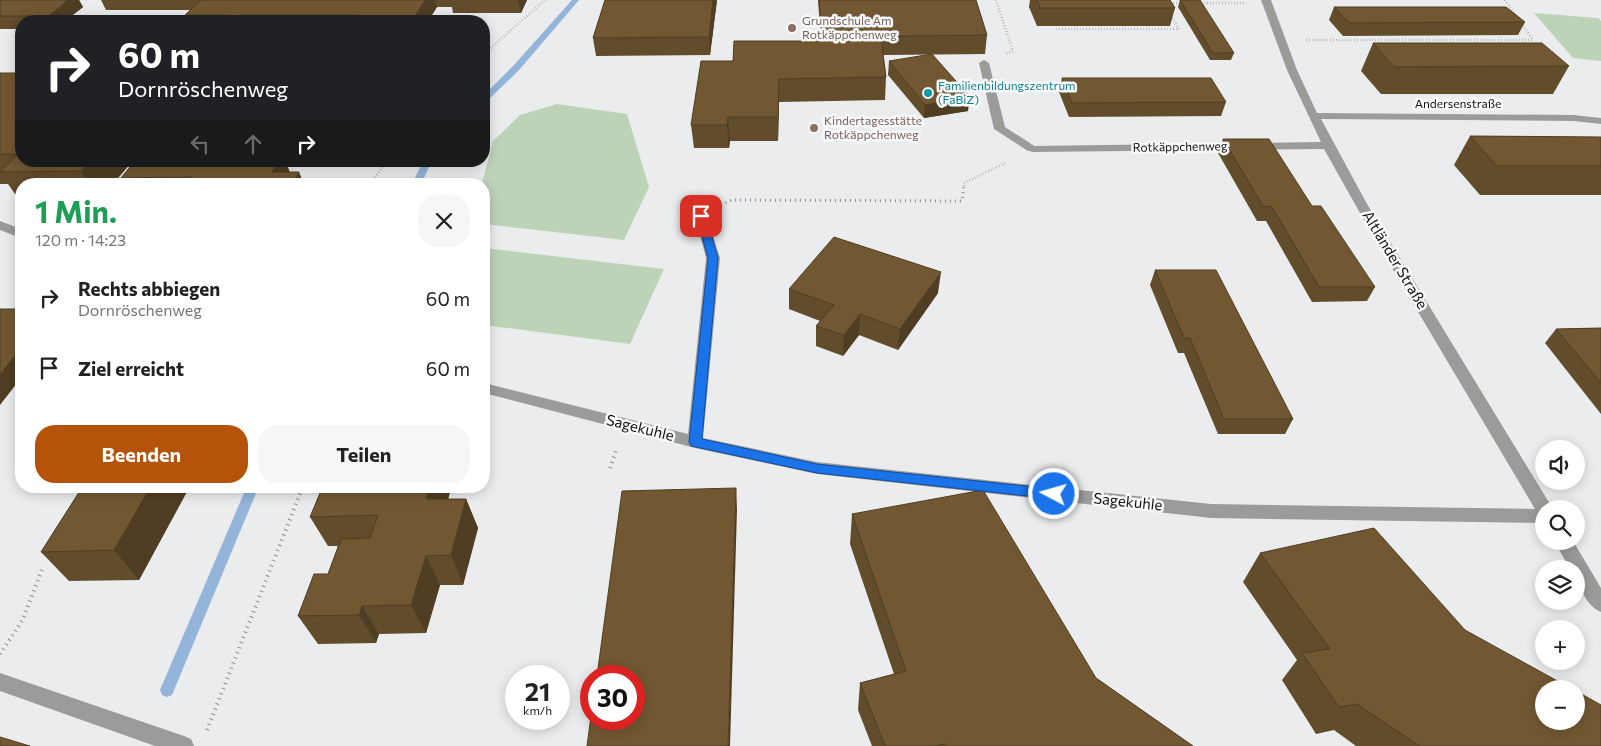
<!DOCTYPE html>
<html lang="de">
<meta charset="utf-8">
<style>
body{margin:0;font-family:Commissioner,sans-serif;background:#f6f6f6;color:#222;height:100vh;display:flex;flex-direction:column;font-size:19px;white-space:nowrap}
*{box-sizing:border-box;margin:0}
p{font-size:16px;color:#767676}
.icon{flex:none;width:28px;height:28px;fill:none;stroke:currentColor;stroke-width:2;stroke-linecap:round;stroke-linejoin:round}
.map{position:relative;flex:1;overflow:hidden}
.details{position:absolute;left:15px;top:178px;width:475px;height:315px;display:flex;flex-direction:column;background:#fff;border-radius:20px;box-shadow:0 2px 12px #0003}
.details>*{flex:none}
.banner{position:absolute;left:15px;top:15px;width:475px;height:152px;border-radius:20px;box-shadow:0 2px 12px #0003;background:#202124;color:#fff;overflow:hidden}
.fabs{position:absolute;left:1535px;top:440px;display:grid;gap:10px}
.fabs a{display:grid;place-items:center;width:50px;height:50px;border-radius:50%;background:#fff;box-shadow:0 2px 12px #0003;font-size:25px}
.speed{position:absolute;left:505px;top:665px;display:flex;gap:10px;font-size:25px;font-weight:700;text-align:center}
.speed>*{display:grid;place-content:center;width:65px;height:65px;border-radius:50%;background:#fff;box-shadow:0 2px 12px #0003;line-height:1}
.speed small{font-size:12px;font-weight:400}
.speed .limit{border:8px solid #d22;background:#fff;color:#111}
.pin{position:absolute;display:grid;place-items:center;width:42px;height:42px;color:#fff;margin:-21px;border-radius:10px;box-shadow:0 2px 8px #0006}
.me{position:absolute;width:55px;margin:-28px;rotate:276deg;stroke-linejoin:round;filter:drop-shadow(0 0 4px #0008)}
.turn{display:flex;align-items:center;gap:18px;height:105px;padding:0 20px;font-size:22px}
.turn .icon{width:65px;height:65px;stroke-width:2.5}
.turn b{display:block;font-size:35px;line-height:42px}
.lanes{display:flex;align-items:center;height:48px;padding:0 20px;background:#0003;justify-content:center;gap:25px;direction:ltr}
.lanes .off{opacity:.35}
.round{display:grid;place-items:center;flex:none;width:52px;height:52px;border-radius:20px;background:#f6f6f6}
.head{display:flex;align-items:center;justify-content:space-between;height:85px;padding:0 20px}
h1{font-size:30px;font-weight:700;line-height:38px;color:#1e9e55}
.cta{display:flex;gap:10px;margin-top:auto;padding:10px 20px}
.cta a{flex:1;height:58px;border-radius:20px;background:#b45309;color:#fff;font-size:20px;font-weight:700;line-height:58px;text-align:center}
.cta a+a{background:#f6f6f6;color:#222}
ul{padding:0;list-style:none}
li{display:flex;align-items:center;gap:15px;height:70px;padding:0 20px}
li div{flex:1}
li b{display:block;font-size:19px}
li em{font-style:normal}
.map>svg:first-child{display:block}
.green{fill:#bdd3b8}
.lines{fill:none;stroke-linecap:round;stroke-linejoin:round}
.stream{fill:#94b5d9;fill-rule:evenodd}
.path-far2{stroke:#8e8e8f;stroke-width:2.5;stroke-dasharray:0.5 2.5;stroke-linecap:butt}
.path-far1{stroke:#8e8e8f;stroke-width:3;stroke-dasharray:1 4;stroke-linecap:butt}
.path{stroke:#8e8e8f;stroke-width:4;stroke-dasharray:1 4.5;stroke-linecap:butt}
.lane{fill:#9b9b9a;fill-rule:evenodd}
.street{fill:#9b9b9a;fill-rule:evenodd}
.wall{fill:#614c2b}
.shaded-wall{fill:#4f3e23}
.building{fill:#715832;stroke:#4f3e23}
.route{fill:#1a73e8;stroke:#114b97}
.education-dot{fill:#8d6e63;stroke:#f8f9fa;stroke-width:2}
.culture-dot{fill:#0f9aa8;stroke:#f8f9fa;stroke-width:2}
.labels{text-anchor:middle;stroke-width:5;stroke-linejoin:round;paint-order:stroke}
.far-education-label{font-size:12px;fill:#785e54;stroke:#f8f9fa;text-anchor:start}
.far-culture-label{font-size:12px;fill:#0d838f;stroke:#f8f9fa;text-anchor:start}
.far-street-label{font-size:12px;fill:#111112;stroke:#f8f9fa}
.street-label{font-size:15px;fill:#111112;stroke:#f8f9fa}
</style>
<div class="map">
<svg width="1601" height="746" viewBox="0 0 1601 746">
<rect width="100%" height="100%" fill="#ebeced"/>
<g class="green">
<path d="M1534 13 1598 18 1601 21V61L1573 58Z"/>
<path d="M557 104 627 114 649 187 624 240 484 224V184H482L493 141 520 115Z"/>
<path d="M484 248 664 269 630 344 484 325Z"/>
</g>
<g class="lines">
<g class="stream">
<path d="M572 0H579L520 69 487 101H484V95L514 65Z"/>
<path d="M423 161H432L421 184H412Z"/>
<path d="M247 486H259L172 695 167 697 162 695 160 690Z"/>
</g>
<g class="path-far2">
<path d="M996 0 1013 51 1005 54"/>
<path d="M1505 0 1516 16"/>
<path d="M1170 3H1184"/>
<path d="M1198 3H1244"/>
<path d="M1521 23 1533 40"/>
<path d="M1056 29H1179L1170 15"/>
<path d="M1306 40H1533"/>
<path d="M484 54 545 0"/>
<path d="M369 184 388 161"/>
<path d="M964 186V183L1007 162"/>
</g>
<path class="path-far1" d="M721 205 732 200 962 201 964 185"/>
<g class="path">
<path d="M610 468 617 448"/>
<path d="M0 654 22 621 43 567"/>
<path d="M207 730 303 486"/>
</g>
<path class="lane" d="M984 60 989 63 1005 127 1036 147V151H1028L994 129 979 63Z"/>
<g class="street">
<path d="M1261 0H1271L1297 70 1317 113 1574 115 1601 118V124L1574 121 1321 119 1367 204 1550 504 1552 509H1544V523L1211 518 817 474 695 448 484 393V383L688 434 706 258 695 216 701 212 707 216 720 258 703 438 817 462 1211 504 1535 509 1373 236 1324 149 1032 152 1026 149 1032 146 1321 142 1287 70Z"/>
<path d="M0 221 21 229V238L0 230Z"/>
<path d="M1554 541H1573L1601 588V612C1587 607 1576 583 1576 569H1570Z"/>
<path d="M0 673 184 736 191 739 194 746H155L0 691Z"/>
</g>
</g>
<g class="wall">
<path d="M0 0H79L83 7 65 21H21V29H0Z"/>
<path d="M101 0H527L521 13H453L452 7H437L428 21H188L185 15 191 10H106Z"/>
<path d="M605 0H717L710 55 596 56 593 38Z"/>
<path d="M818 0H976L987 35 985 54 883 55 886 77 885 100 779 102 778 141H730L729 148H694L691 125 733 61 821 41Z"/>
<path d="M1030 0H1170L1175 8 1170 26H1037L1029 7Z"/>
<path d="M1180 0 1234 53 1231 60H1210L1178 7Z"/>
<path d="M1334 7 1525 22 1518 35 1343 36 1329 20Z"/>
<path d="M1373 43 1569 66 1553 94H1381L1361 71Z"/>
<path d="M889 61 968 111 924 118 888 75Z"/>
<path d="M0 73 129 165 113 184H21V201H20L8 184H0Z"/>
<path d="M1062 78 1226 102 1221 116 1069 117 1059 92Z"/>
<path d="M1470 136 1601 137V195H1480L1454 165Z"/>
<path d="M1223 139 1312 206 1375 287 1367 301 1312 302 1266 221H1257L1218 153Z"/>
<path d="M135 161H285L290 172 304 184H125L121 178Z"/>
<path d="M1155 270 1293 419 1285 434H1218L1184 353H1178L1150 285Z"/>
<path d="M789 289 938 293 898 350 859 335 843 356 816 346V326L820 321 789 309Z"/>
<path d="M1601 328V414L1545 343 1556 329Z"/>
<path d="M83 486H190L139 580 69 581 41 552Z"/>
<path d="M323 486H461L460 492H450L448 499H466L478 528 463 585H440L426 633 379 634 376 643 318 644 298 616 328 574 338 546H328L310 517Z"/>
<path d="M852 514 1096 678 1193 746H872L858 710 860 683 894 674 850 544Z"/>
<path d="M1260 553 1465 630 1601 746H1356L1334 730 1316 734 1282 680 1297 660 1243 582Z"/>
</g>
<g class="shaded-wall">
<path d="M68 0H79L83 7 65 21H52L49 16Z"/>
<path d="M425 0H435L437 7 428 21H412Z"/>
<path d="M518 0H527L521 13Z"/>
<path d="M713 0H717L710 55 709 37Z"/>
<path d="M243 15 246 21H237Z"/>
<path d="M779 79V102L778 141V117Z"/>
<path d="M970 97 968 111 924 118 925 105Z"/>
<path d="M728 117 730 141 729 148 727 125Z"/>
<path d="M90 161H127L129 165 113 184H88L81 171Z"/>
<path d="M285 161 293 181 299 172 304 184H277L258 162Z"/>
<path d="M941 272 938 293 898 350 900 329Z"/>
<path d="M860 314 859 335 843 356 844 335Z"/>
<path d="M21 348V378L0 405V374Z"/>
<path d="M151 486H190L139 580 114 550Z"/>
<path d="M430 486H448L450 492 440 529 426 499Z"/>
<path d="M457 486H461L460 492Z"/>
<path d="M736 488 737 509 730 746H728Z"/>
<path d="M466 499 478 528 463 585 451 555Z"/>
<path d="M426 556 440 585 426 633 411 605Z"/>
<path d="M362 606 379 634 376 643 359 615Z"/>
</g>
<g class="building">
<path d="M0 0H68L49 16H0Z"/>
<path d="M201 0H425L412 21H351L355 15H243L237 21H222L228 15H185Z"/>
<path d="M605 0H713L709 37 593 38Z"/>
<path d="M819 0H976L987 35 822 37Z"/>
<path d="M1037 0H1170L1175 8H1040Z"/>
<path d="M1180 0H1200L1234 53H1213Z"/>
<path d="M1334 7H1506L1525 22 1349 23Z"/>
<path d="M833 38H881L886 77 779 79 778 117H728L727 125H691L701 61H733L734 41H834Z"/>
<path d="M1373 43H1542L1569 66 1394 67Z"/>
<path d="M932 54 970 97 925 105 889 61Z"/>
<path d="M0 73H21V161H90L81 171 0 172 18 154H0Z"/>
<path d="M1062 78H1211L1226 102 1072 103Z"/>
<path d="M1470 136 1601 137V166H1497Z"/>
<path d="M1223 139H1269L1312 206H1321L1375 287H1319L1272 207 1263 206Z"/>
<path d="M135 161H279L272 172H299L292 184H187L192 177 121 178Z"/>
<path d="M834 237 941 272 900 329 860 314 844 335 816 326 834 305 789 289Z"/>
<path d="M1155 270H1216L1293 419H1224L1190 338H1184Z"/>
<path d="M0 309H21V348L0 374Z"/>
<path d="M1601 328V383L1556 329Z"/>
<path d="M83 486H151L114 550 41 552Z"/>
<path d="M323 486H430L426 499H466L451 555 426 556 411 605 362 606 359 615 298 616 314 574H328L341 539 370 538 378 515 310 517Z"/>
<path d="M736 488 728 746H587L591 716V719H634V676H597L622 491Z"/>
<path d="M983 490 1096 678 1193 746H947L945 744 935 746H885L860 683 906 671 852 514Z"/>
<path d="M1374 528 1465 630 1572 689H1544V721H1576V691L1601 705V746H1420L1357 704 1339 707 1302 653 1330 649 1260 553Z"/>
<path d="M0 737 30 746H0Z"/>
</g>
<path class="route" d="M701 213 706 216 718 258 702 439 817 464 1054 489 1058 491 1060 494 1058 498 1054 499 817 473 691 446 689 442 708 258 696 216Z"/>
<g class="education-dot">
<circle cx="792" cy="28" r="5"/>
<circle cx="814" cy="128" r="5"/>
</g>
<circle class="culture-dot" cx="928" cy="93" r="5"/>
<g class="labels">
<g class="far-education-label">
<text x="802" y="25">Grundschule Am<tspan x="802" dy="14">Rotkäppchenweg</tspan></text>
<text x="824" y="125">Kindertagesstätte<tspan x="824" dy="14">Rotkäppchenweg</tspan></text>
</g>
<g class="far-culture-label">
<text x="938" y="90">Familienbildungszentrum<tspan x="938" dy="14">(FaBiZ)</tspan></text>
</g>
<g class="far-street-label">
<text x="1458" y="108">Andersenstraße</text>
<text transform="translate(1180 147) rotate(-1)" y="4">Rotkäppchenweg</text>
</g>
<g class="street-label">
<text transform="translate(1395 260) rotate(59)" y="5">Altländer Straße</text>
<text transform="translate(640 428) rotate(14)" y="5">Sagekuhle</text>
<text transform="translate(1128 502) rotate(6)" y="5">Sagekuhle</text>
</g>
</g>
</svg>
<div class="fabs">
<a><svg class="icon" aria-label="sound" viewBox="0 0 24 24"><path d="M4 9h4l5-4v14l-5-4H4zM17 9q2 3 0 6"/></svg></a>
<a><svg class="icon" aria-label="search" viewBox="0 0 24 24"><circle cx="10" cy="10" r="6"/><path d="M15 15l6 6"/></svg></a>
<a><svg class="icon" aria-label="layers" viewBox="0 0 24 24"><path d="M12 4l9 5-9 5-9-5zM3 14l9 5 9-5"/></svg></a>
<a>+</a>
<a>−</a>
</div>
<div class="speed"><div>21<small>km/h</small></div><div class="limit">30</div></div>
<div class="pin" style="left:701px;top:216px;background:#d93025"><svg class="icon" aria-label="arrive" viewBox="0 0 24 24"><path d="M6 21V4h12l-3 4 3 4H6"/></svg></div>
<svg class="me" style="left:1054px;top:494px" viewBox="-20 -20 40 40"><circle r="17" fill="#1a73e8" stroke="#fff" stroke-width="3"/><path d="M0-11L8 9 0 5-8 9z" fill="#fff"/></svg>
<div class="banner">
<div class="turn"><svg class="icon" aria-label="right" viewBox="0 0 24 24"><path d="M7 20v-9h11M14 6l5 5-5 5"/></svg><div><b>60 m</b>Dornröschenweg</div></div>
<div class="lanes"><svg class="icon off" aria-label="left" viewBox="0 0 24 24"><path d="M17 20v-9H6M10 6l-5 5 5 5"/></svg><svg class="icon off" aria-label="ahead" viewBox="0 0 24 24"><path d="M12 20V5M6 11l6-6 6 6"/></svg><svg class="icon" aria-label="right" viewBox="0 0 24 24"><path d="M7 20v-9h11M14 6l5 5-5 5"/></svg></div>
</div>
<section class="details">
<div class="head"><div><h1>1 Min.</h1><p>120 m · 14:23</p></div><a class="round"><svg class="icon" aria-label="close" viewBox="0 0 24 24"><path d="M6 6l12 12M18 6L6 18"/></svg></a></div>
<ul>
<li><svg class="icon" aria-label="right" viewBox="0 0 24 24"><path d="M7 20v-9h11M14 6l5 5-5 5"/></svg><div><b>Rechts abbiegen</b><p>Dornröschenweg</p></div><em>60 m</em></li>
<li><svg class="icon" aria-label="arrive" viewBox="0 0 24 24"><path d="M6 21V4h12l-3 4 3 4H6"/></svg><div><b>Ziel erreicht</b></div><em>60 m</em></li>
</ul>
<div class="cta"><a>Beenden</a><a>Teilen</a></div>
</section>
</div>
